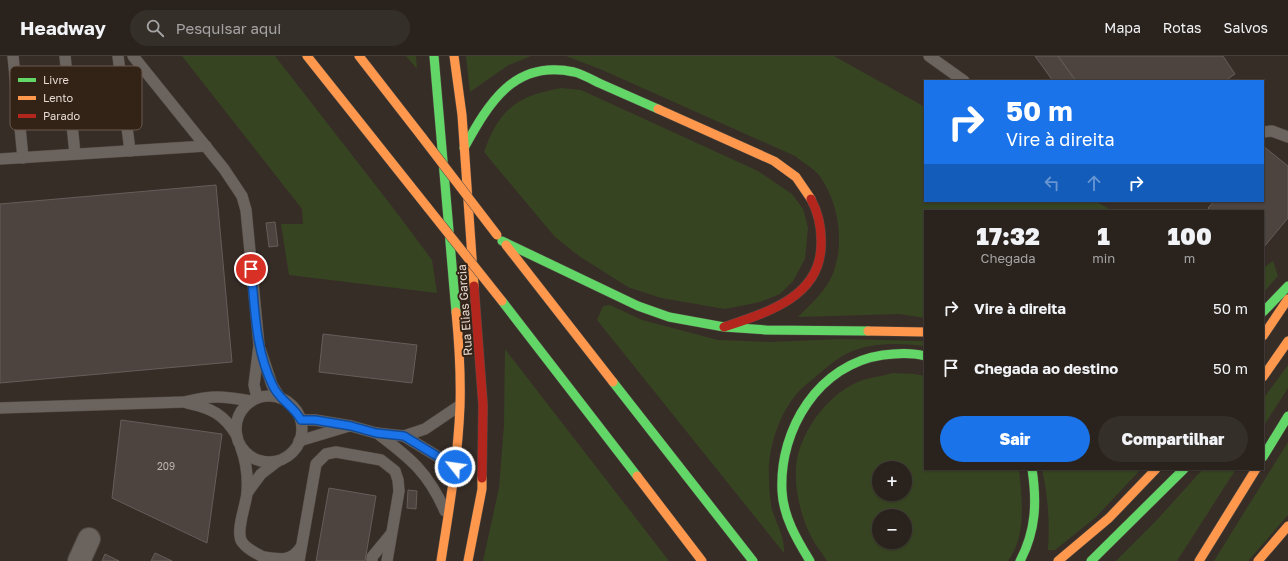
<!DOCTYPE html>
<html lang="pt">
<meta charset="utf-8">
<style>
body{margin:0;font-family:"Golos Text",sans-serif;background:#352f2a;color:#f1f3f6;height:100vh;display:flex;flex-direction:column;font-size:15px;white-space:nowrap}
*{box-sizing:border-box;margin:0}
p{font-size:13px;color:#a5a4a4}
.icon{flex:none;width:22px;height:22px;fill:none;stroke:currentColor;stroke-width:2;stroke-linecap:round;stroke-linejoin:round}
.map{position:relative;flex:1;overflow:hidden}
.details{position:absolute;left:924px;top:154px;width:340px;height:260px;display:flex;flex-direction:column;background:#29221d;border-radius:0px;box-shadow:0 1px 3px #0004,0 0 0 1px #453f3b}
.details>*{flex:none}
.banner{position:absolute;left:924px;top:24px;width:340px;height:122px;border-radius:0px;box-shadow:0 1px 3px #0004,0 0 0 1px #453f3b;background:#1a73e8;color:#fff;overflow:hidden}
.fabs{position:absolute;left:872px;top:405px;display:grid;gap:8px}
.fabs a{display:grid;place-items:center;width:40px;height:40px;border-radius:50%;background:#29221d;box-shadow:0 1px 3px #0004,0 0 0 1px #453f3b;font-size:20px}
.pin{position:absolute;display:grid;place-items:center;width:34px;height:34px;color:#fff;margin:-17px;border:2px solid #fff;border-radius:50%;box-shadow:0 1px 4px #0007}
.me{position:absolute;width:44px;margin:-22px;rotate:300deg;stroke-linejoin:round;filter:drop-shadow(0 0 3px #0008)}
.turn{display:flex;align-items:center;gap:14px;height:84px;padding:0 16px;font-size:18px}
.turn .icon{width:52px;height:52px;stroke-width:2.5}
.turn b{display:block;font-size:28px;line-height:34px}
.lanes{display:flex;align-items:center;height:38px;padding:0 16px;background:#0003;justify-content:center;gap:20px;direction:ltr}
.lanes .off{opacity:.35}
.eta{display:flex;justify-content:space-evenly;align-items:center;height:68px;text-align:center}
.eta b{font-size:24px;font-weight:800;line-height:28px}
.cta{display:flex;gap:8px;margin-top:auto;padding:8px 16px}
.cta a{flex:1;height:46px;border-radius:24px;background:#1a73e8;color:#fff;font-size:16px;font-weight:800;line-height:46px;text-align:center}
.cta a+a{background:#352f2a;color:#f1f3f6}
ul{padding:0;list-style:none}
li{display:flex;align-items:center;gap:12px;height:60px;padding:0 16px}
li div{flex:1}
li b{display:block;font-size:15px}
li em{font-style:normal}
header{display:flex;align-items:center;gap:24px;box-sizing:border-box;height:56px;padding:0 20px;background:#29221d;border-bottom:1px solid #453f3b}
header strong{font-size:19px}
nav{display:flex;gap:22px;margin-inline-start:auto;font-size:14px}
.search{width:280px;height:36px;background:#352f2a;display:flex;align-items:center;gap:10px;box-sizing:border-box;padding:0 14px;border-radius:22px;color:#a5a4a4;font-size:15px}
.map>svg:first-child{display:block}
.green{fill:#374422;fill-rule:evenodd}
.building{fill:#4d4440;stroke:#665c59}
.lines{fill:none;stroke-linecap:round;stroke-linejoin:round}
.lane-casing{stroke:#524943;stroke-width:12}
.street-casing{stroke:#524943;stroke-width:24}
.fast-casing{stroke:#524943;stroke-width:10}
.slow-casing{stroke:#524943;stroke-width:10}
.jam-casing{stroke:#524943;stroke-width:10}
.lane{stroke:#6b635d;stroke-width:11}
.street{stroke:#6b635d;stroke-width:22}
.fast{stroke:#63d668;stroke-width:9}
.slow{stroke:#ff974d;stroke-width:9}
.jam{stroke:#b3261e;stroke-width:9}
.slow-bridge-casing{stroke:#524943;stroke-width:10;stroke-linecap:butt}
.slow-bridge{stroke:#ff974d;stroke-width:9}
.route-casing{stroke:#114b97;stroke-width:10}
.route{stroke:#1a73e8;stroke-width:7}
.labels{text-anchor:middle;stroke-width:4;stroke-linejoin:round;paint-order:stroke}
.number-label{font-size:10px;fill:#bfb4ae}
.street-label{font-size:12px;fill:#e5dad2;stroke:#332216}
.key{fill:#332216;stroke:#68594e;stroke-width:1}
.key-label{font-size:11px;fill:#e5dad2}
</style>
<header>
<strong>Headway</strong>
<div class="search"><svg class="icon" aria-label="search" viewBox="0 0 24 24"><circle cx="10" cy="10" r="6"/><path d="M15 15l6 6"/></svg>Pesquisar aqui</div>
<nav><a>Mapa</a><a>Rotas</a><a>Salvos</a></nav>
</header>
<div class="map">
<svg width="1288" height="505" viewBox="0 0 1288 505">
<rect width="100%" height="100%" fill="#372d27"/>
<g class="green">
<path d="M182 0H275L394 153 432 204 437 237 289 219 281 168H303L302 153Z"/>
<path d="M406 0H416L417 13Z"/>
<path d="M466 0H531L507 10 470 36Z"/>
<path d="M566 0H834L925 51V145H1095L1113 155H925V262L899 258 798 261C809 250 822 238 830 224 846 192 840 148 819 119 813 112 802 106 795 100L600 13Z"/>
<path d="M561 32 581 34 758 115 792 138 803 153 808 172 805 203 793 225 780 238 760 246 725 253 661 242 628 231 579 200 555 181 484 96C499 53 517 40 561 32Z"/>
<path d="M1273 205 1278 220 1263 237V212Z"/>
<path d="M610 249 642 264 718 284 771 286 841 283 925 285V290C900 287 873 286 850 296 839 301 828 310 820 317 813 323 805 329 799 335 779 357 767 394 769 423 769 433 770 444 772 454 777 468 785 482 784 497L597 264 603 250Z"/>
<path d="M505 293 669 505H483L499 432 504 369Z"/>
<path d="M1288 309V332L1263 371V343Z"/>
<path d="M893 317 915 318 925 320V413H1019C1022 444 1027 478 1008 505H827C821 495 812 485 808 474 799 454 793 424 797 403 804 370 831 335 863 324 873 321 883 320 893 317ZM879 412H905V438H879ZM879 460H905V486H879Z"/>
<path d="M1288 386V459L1248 505H1214Z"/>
<path d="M1042 413H1141L1096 461 1055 494H1048C1050 466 1048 441 1042 413Z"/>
<path d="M1203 413H1236L1177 505H1116L1156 465Z"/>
</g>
<g class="building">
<path d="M1035 0H1058L1076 25H1053Z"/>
<path d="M1058 0H1223L1235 18 1225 25H1076Z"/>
<path d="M1263 90 1288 110V162L1263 192V155H1211L1208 152 1214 145H1263Z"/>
<path d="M216 129 232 306 0 327V148Z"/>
<path d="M275 166 278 190 269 191 266 167Z"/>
<path d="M323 278 417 289 412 327 319 316Z"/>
<path d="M121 364 222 378 207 487 112 442Z"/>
<path d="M329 432 376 440 365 505H316Z"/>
<path d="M408 434 417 435 416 453 407 452Z"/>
<path d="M155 497 172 505H151Z"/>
<path d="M105 498 119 505H102Z"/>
</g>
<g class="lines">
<g class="lane-casing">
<g id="lane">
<path d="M13 0 23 102"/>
<path d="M65 0 75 98"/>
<path d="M118 0 130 95"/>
<path d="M133 0 224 113 242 140 246 154 259 289 254 329 257 342"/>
<path d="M929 0 964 25"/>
<path d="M1263 76 1272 75 1288 81"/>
<path d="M0 103 206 90"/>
<path d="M260 293 272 329 280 342"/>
<circle cx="269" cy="373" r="33"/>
<path d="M187 347C211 352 224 358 237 380"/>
<path d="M0 352 184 346C213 339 222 340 251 345"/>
<path d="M301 364H315L351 370 376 377 404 380 455 411"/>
<path d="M377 377C410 402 428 416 445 455"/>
<path d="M404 380 425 373 459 350"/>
<path d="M299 385 349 370"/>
<path d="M241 392C246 405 248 423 247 437 246 449 235 476 242 486 248 495 261 499 270 505"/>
<path d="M247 437 261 418 278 405"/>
<path d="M264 501C281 504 292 505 301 491"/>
<path d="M299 505 316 408 326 398 336 396 381 404 395 415 398 424 399 435 387 505"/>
<path d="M372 505V501L391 478"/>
</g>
</g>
<g class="street-casing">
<path id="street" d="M79 505 89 483"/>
</g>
<g class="fast-casing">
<g id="fast">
<path d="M434 0 456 256"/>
<path d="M464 92C489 47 514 3 574 16 582 18 591 23 599 27 619 36 638 44 658 53"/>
<path d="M502 185 638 250 669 261 724 271 766 274 868 275"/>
<path d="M502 245 637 420"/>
<path d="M1263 256 1288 230"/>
<path d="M613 326 753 505"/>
<path d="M1263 401 1288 360"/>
<path d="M810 505C797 484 783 460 782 435 779 373 819 308 883 299 897 297 911 296 925 300"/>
<path d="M1020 505C1036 475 1037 446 1032 413"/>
<path d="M1091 505 1184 413"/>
</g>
</g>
<g class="slow-casing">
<g id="slow">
<path d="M307 0 428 152"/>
<path d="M359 0 422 81"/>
<path d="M454 0 462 59 474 230"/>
<path d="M658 53 774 105 796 121 811 143"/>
<path d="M506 189 613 326"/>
<path d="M868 275 925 276"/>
<path d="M1263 280 1288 243"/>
<path d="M1263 321 1288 285"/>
<path d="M637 420 702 505"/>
<path d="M441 505C449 454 458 402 460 350 461 319 459 287 456 256"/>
<path d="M468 505 482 433V422"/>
<path d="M1058 505 1109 462 1156 413"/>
<path d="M1199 505 1256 413"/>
<path d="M1258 505 1288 470"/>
</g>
</g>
<g class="jam-casing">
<g id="jam">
<path d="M474 230 483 349 482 422"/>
<path d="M724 271C765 257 819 242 821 191 822 174 819 158 811 143"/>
</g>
</g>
<use href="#lane" class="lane"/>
<use href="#street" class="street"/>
<use href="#fast" class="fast"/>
<use href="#slow" class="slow"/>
<use href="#jam" class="jam"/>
<g class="slow-bridge-casing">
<g id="slow-bridge">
<path d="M422 81 497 179"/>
<path d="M428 152 502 245"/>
</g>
</g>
<use href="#slow-bridge" class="slow-bridge"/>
</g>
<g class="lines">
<g class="route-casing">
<path id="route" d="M251 213C255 252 255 294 273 330 280 345 293 349 301 364H315L351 370 376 377 404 380 455 411"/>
</g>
<use href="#route" class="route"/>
</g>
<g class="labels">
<g class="number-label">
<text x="166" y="414">209</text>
</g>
<g class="street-label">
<text transform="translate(465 254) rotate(-94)" y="4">Rua Elias Garcia</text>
</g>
</g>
<rect x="10" y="10" width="132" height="64" rx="6" class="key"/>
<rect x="18" y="22" width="18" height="4" fill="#63d668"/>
<rect x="18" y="40" width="18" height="4" fill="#ff974d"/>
<rect x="18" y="58" width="18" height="4" fill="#b3261e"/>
<g class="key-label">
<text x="43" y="28">Livre</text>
<text x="43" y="46">Lento</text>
<text x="43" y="64">Parado</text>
</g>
</svg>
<div class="fabs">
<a>+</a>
<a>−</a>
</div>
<div class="pin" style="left:251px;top:213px;background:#d93025"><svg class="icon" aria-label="arrive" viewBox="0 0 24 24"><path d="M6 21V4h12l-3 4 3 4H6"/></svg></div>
<svg class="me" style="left:455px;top:411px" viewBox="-20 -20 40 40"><circle r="17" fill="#1a73e8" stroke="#fff" stroke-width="3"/><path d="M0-11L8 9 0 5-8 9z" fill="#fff"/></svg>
<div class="banner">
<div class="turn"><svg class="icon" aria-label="right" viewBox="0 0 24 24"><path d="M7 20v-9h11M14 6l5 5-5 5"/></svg><div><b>50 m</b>Vire à direita</div></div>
<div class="lanes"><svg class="icon off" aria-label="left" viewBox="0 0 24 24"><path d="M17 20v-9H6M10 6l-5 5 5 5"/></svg><svg class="icon off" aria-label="ahead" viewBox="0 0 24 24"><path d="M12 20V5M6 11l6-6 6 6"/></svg><svg class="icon" aria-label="right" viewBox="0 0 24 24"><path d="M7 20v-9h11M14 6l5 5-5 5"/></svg></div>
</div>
<section class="details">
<div class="eta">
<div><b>17:32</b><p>Chegada</p></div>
<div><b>1</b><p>min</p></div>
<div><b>100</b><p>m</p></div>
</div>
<ul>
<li><svg class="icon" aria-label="right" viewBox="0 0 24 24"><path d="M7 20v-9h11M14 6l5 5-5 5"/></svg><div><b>Vire à direita</b></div><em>50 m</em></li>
<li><svg class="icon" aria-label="arrive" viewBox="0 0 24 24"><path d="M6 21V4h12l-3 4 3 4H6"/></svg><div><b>Chegada ao destino</b></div><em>50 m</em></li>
</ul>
<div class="cta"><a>Sair</a><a>Compartilhar</a></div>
</section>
</div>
